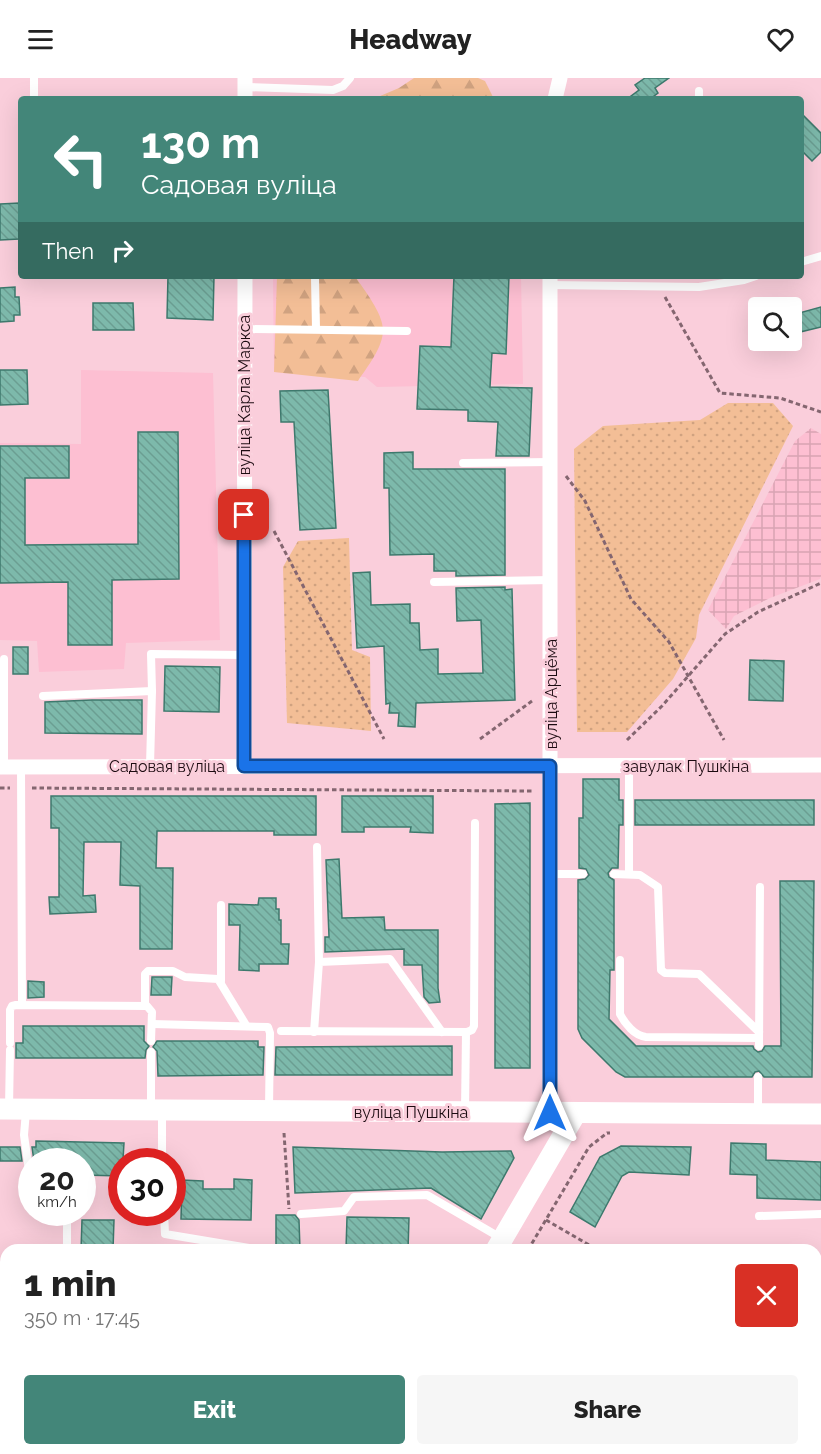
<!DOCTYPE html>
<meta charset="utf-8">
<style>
body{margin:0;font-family:Raleway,sans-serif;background:#f6f6f6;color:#222;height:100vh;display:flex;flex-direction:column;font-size:22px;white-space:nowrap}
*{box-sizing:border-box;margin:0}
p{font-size:20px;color:#767676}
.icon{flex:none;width:33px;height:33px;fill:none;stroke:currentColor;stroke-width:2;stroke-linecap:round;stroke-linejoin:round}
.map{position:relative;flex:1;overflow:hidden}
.details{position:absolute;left:0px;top:1166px;width:822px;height:212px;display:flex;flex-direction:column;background:#fff;border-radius:18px 18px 0 0;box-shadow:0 6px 24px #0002}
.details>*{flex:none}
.banner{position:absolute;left:18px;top:18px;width:786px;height:183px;border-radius:6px;box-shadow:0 6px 24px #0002;background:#438679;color:#fff;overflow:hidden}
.tools{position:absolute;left:748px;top:219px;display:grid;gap:12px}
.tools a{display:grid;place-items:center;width:54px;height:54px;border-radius:6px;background:#fff;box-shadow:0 6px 24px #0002;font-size:30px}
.speed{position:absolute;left:18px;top:1070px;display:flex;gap:12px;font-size:30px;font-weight:700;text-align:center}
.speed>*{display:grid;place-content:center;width:78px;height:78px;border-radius:50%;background:#fff;box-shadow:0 6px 24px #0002;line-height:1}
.speed small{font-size:15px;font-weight:400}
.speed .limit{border:9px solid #d22;background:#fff;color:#111}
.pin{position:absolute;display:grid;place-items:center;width:51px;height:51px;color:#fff;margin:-26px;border-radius:12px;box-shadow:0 3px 9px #0006}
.me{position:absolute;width:66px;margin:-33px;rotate:0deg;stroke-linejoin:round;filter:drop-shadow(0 0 4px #0008)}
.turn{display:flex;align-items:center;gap:21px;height:126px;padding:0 24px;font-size:27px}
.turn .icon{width:78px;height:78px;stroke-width:2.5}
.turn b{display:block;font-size:42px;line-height:51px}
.then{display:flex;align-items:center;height:57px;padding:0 24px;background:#0003;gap:12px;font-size:22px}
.round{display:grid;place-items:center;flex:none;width:63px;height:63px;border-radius:6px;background:#f6f6f6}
.summary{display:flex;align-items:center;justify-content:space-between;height:102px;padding:0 24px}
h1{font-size:36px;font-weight:800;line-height:45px}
.action{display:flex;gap:12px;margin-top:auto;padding:12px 24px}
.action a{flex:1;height:69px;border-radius:6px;background:#438679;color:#fff;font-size:24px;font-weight:800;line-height:69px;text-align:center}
.action a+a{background:#f6f6f6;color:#222}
header{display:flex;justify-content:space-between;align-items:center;height:78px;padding:0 24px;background:#fff;font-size:27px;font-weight:800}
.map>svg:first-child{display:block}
.built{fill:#fdbfd2}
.industrial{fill:url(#industrial-grid)}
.grass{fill:url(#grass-dots)}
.forest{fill:url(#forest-firs)}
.building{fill:url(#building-back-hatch);stroke:#3e796d;stroke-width:1.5}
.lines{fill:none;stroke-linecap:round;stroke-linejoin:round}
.path{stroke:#846670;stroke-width:3;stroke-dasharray:4.5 3;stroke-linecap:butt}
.lane{stroke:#fff;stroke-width:8}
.street{stroke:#fff;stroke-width:15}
.secondary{stroke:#fff;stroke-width:21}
.route-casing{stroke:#114b97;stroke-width:15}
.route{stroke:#1a73e8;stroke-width:10}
.labels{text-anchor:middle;stroke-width:6;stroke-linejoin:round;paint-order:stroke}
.street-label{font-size:16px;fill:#1c0b11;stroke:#facedb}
</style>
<header><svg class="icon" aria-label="menu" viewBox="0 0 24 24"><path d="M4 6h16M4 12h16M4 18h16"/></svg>Headway<svg class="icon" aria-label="heart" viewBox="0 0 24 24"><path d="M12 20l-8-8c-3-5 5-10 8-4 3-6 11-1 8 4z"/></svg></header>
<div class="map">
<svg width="821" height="1376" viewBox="0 0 821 1376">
<defs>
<pattern id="industrial-grid" width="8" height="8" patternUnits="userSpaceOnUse" patternTransform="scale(1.5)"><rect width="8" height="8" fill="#fdbfd2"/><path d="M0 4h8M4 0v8" fill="none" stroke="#d8a3b3"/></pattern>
<pattern id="grass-dots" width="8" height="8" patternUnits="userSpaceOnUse" patternTransform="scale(1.5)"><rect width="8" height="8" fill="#f3be96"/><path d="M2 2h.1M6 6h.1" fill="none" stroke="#d0a280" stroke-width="1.8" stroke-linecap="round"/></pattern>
<pattern id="forest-firs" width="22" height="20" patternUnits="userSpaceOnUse" patternTransform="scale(1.5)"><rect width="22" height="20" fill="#f3be96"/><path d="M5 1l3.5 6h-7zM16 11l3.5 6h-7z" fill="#d0a280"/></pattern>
<pattern id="building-back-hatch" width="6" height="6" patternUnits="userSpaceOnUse" patternTransform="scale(1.5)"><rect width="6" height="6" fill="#7db9ab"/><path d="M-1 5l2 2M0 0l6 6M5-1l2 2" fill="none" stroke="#6b9e92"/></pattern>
</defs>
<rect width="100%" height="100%" fill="#facedb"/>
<g class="built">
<path d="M273 198H521L523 306 377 309 365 299 274 294Z"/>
<path d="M81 292 213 295 220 562 126 565 124 591 39 594 37 563 0 562V365L81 366Z"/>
<path d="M816 1233 821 1237V1369L817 1376H586L590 1371H816Z"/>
</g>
<path class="industrial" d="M811 350 821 356V498L820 501 770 520 734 538 726 551 708 532 795 363Z"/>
<g class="grass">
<path d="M728 325H773L793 348 699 537 696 560 673 601 627 654H577L574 371 603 348 700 342Z"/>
<path d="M349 460 352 572 370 579 371 653 287 645 283 489 298 463Z"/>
</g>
<g class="forest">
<path d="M414 0H478L485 3 494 21H373L399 10Z"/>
<path d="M277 198H355C364 212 383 235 383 252 383 270 367 289 358 303L274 294Z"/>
</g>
<g class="building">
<path d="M645 0H669L655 10 658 15 650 21H627L639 12 635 7Z"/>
<path d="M801 35 821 55V74L812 83 801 72Z"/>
<path d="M19 125V134H21L19 161 0 162V126Z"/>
<path d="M168 198H214L213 242 167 240Z"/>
<path d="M454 198H509L506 276 492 275 490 309 532 310 529 378H496L498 344 468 343V332L417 331 420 268 451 269Z"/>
<path d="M15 209V219H19L20 237H14V243L0 244V210Z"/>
<path d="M93 225H133L134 252H93Z"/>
<path d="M821 229V249L796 255 792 237Z"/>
<path d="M0 292H27L28 326 0 327Z"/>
<path d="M328 312 336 450 300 452 294 344H281L280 313Z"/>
<path d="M138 354H178L179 501 112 502V567H68V504L0 505V368H69V400H25V467L138 466Z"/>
<path d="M413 374V391H505V497L456 498V493H434V476L390 477 389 410H384V375Z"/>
<path d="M370 494 371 527 410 526V545H419L420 572 438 571V596L483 595 481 542 457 543 456 510 505 509V512L512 511 515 622 416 625 415 649 398 648 399 635H389L390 625 386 626 384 568 357 570 353 495Z"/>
<rect x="13" y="569" width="15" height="27"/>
<path d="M750 582 784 583 783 623 749 622Z"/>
<path d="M165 588 220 589 219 634 164 633Z"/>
<path d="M92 622H142V656L45 655V624Z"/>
<path d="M583 701H619V722H623V747H619L618 790H612L608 795 609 799 614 802V892H610L609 941 636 968H753L754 971 758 974 762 973 765 968H781L780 803H814L812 999H764L759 993 755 994 752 999H625L616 994 582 960 578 951V802L585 801 589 797 586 791 579 790V740H583Z"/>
<path d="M51 718H316V757H274V753H157L156 790H173L172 871H140V808L120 807 121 764H84L83 818 95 817 96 834 50 836 49 819H59V750H51Z"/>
<path d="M342 718H433V755L410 754 411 749H364V754H342Z"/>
<rect x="635" y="722" width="179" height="25"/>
<path d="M530 725V990H495V726Z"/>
<path d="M339 781 342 840 384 839 385 852H438V910L440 924 429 925 424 919 422 887H404V871L325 874V859H329L326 782Z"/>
<path d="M259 820H276V831H279V842H281V866H289L288 886H259V893L239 892 240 847H229V826L258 827Z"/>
<path d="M152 899H172L171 917H151Z"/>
<path d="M28 903 44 904V919L28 920Z"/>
<path d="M23 948H144V963L149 968 146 972 145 980H16V965H23Z"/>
<path d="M157 963H258V969H264L263 997 158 998 157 973 153 969Z"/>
<path d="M452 968V997H275L276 969Z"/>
<path d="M36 1063 124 1065 122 1098 82 1097V1083H34L32 1069H36Z"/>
<path d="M731 1065 766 1066V1082L821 1084V1122L757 1120V1097L730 1096Z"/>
<path d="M621 1068 691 1069 689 1097 629 1094 622 1098 595 1149 570 1134 600 1079Z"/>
<path d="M0 1069H20L22 1083H0Z"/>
<path d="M293 1069 442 1074 511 1073 514 1080 481 1141 431 1110 295 1115Z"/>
<path d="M234 1101 252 1102 251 1142 181 1141 182 1102 203 1103V1111H234Z"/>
<path d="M276 1137H295L299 1142 300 1172H276Z"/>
<path d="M347 1139 409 1140 408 1172 346 1171Z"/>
<path d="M82 1142H114L113 1172H81Z"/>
</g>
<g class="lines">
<g class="path">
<path d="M665 219 720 315 780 320 821 334"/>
<path d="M566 398 585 423 631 521 669 564 724 662"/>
<path d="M274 453 384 661"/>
<path d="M480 661 532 623"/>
<path d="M627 662 662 628 725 556 758 534 821 505"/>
<path d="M0 710H10"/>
<path d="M32 710 532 713"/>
<path d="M284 1055 289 1131"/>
<path d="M546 1142 596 1171"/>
<path d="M528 1172 589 1069 607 1055H610"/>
<path d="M407 1376 410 1371"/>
</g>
<g class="lane">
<path d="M34 0V21"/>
<path d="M245 9 333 12 343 8 350 0"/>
<path d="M699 13V21"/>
<path d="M801 184 821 178"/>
<path d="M315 200 316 251"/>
<path d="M550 207 699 209 744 202 756 198"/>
<path d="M244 251 407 253"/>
<path d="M463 385 551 384"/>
<path d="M434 504 551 502"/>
<path d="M152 613 151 576 244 577"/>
<path d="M43 618 152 613 150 688"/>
<path d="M21 688 22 927"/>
<path d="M4 689V581"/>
<path d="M629 723V688"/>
<path d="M629 725V796"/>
<path d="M317 769 319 884"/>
<path d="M550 796H583"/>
<path d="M614 796 640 797 658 809 661 892 665 895 699 896 759 954"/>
<path d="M620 882V936C625 946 635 958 646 959L759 960"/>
<path d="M221 903V827"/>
<path d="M145 928V896L148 893H173L185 899 218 901 246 947"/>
<path d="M152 946 268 949 270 955 269 1031"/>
<path d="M281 953 467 954 472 952 474 948 475 745"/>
<path d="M314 954 319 884 390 881 442 954"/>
<path d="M10 965V932L12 928 16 927 147 928 152 934 151 963"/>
<path d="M759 968 760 809"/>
<path d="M151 1029V974"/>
<path d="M9 1030 10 972"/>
<path d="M26 1033 24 1057 32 1114"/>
<path d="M465 1033 466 954"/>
<path d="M162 1034V1083"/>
<path d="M758 1034V999"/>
<path d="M164 1134 165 1156 249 1170"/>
<path d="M301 1136 344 1133 354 1119 427 1117 501 1160"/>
<path d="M759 1138 821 1136"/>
<path d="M67 1172V1134"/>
<path d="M816 1191 821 1193"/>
<path d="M0 1292 6 1287"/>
<path d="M0 1327 6 1331"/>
<path d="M72 1371 81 1376"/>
<path d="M286 1376 289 1371"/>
<path d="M609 1376 612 1371"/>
</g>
<g class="street">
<path d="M245 0V21"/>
<path d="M555 21 560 0"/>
<path d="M244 688 245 198"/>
<path d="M0 689 821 687"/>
<path d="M550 1035V198"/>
</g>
<g class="secondary">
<path d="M0 1031 821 1036"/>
<path d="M496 1172 576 1035"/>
<path d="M375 1376 378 1371"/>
</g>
</g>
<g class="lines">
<g class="route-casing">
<path id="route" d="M244 437V688H550V1035"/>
</g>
<use href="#route" class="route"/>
</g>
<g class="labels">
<g class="street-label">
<text transform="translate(244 317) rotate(-90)" y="6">вуліца Карла Маркса</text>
<text transform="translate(551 616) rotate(-90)" y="6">вуліца Арцёма</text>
<text x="167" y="694">Садовая вуліца</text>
<text x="686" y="694">завулак Пушкіна</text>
<text x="411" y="1040">вуліца Пушкіна</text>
</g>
</g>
</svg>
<div class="tools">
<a><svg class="icon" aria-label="search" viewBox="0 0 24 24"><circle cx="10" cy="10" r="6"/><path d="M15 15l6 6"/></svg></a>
</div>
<div class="speed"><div>20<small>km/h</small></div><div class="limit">30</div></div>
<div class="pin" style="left:244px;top:437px;background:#d93025"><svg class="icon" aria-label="arrive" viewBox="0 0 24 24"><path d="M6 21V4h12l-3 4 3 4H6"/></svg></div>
<svg class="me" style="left:550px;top:1035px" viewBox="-20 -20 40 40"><path d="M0-17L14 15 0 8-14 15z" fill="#1a73e8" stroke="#fff" stroke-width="4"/></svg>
<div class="banner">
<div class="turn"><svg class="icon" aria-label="left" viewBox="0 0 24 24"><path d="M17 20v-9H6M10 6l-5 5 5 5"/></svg><div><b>130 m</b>Садовая вуліца</div></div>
<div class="then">Then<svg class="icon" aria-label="right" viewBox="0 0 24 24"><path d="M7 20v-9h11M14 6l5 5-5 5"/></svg></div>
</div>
<section class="details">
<div class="summary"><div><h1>1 min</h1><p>350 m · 17:45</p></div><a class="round" style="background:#d93025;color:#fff"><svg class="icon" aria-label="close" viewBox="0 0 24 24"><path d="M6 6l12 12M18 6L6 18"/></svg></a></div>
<div class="action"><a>Exit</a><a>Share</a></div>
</section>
</div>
